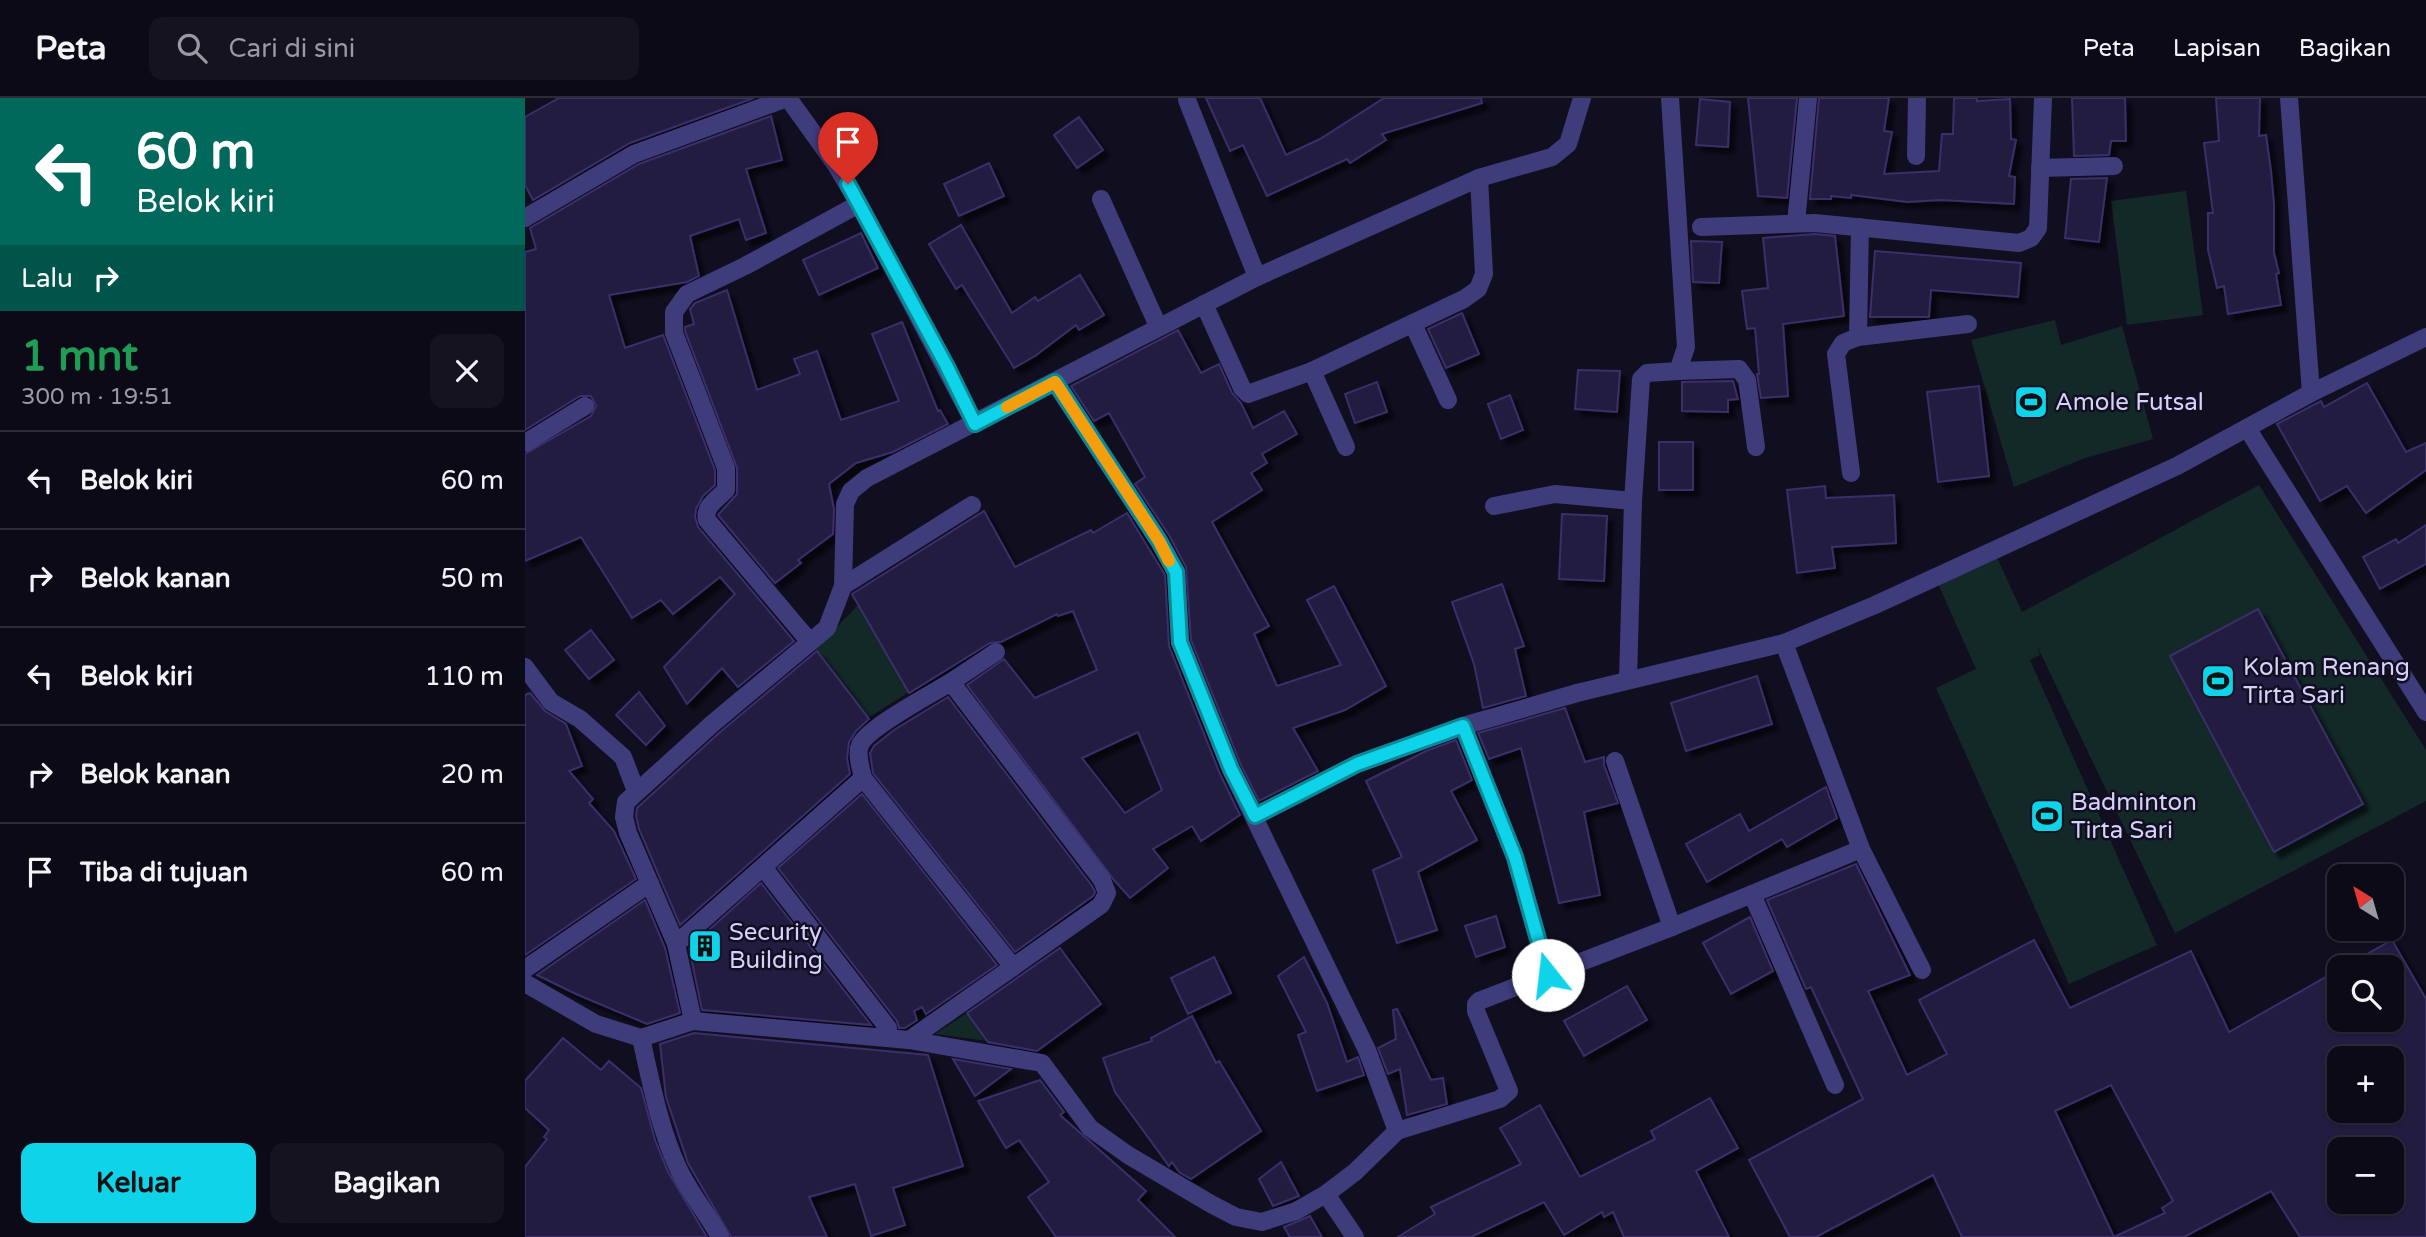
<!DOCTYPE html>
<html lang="id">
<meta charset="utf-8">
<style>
body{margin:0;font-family:"Varela Round",sans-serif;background:#161321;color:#f1f3f6;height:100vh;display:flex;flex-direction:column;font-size:26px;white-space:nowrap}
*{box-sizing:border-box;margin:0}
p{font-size:23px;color:#9a9aa2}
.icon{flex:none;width:38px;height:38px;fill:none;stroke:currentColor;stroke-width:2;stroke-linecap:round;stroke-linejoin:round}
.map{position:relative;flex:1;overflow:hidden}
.side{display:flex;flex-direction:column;background:#0d0a18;width:525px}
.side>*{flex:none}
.banner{background:#00695c;color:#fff;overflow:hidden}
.needle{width:46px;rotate:323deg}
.buttons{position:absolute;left:1802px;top:766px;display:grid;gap:14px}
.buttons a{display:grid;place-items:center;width:77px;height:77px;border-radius:14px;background:#0d0a18;box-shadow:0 2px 5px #0004,0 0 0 2px #2d2b37;font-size:35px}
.pin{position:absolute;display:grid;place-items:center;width:60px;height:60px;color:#fff;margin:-72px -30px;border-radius:50% 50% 50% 0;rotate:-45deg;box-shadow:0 0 7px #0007}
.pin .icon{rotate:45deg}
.me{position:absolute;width:77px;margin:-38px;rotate:344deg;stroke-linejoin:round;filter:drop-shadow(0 0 5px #0008)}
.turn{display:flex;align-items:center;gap:24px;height:147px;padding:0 21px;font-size:32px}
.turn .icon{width:91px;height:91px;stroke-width:2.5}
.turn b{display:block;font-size:49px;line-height:60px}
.then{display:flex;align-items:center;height:66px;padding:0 21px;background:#0003;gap:14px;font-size:26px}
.round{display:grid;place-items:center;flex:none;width:74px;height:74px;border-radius:14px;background:#161321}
.overview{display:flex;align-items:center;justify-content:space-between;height:119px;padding:0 21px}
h1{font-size:42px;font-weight:800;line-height:52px;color:#1e9e55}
.action{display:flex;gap:14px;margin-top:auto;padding:14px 21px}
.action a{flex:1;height:80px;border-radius:14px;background:#0fd3e9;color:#111;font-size:28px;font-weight:800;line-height:80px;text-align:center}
.action a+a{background:#161321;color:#f1f3f6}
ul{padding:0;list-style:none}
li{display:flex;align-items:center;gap:21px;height:98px;padding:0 21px;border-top:2px solid #2d2b37}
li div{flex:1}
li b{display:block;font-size:26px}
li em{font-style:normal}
header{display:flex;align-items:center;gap:42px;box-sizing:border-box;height:98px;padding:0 35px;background:#0d0a18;border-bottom:2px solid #2d2b37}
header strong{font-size:33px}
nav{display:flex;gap:38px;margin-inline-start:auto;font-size:24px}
.search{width:490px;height:63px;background:#161321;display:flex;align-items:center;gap:18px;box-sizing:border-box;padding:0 24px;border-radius:14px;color:#9a9aa2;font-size:26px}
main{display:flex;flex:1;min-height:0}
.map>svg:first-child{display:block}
.green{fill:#122928}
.building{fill:#231c3f;stroke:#3b2f6a;stroke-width:2;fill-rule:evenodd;filter:url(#shadow)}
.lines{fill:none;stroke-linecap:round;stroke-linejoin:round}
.street{stroke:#3f3c7c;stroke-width:18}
.route-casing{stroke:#0a8997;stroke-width:18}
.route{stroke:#0fd3e9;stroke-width:12}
.slow{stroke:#f59e0b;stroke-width:12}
.labels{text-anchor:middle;stroke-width:5;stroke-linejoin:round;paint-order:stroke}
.poi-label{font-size:24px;fill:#d5d0fc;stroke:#110e20;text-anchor:start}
</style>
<header>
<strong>Peta</strong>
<div class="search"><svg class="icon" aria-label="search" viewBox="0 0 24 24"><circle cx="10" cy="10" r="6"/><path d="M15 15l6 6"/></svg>Cari di sini</div>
<nav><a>Peta</a><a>Lapisan</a><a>Bagikan</a></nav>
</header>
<main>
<section class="side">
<div class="banner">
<div class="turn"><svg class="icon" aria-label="left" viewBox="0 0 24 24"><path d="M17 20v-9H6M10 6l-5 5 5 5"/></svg><div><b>60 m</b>Belok kiri</div></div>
<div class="then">Lalu<svg class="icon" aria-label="right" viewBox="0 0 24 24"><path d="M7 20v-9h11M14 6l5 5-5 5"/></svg></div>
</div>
<div class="overview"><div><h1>1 mnt</h1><p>300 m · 19:51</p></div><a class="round"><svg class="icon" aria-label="close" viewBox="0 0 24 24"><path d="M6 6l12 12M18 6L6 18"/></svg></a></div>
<ul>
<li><svg class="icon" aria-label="left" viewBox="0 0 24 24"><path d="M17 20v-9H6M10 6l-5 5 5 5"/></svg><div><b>Belok kiri</b></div><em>60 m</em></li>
<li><svg class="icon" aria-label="right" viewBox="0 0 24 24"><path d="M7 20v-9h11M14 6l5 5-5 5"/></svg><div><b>Belok kanan</b></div><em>50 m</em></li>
<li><svg class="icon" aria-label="left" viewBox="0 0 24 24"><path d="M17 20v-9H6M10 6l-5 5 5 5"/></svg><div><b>Belok kiri</b></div><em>110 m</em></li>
<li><svg class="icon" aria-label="right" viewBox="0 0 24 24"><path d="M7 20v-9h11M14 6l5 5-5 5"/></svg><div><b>Belok kanan</b></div><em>20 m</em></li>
<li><svg class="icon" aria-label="arrive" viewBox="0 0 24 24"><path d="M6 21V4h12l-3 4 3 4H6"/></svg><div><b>Tiba di tujuan</b></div><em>60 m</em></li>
</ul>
<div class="action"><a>Keluar</a><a>Bagikan</a></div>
</section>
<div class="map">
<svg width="1901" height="1139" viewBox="0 0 1901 1139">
<defs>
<filter id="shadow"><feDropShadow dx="6" dy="6" stdDeviation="2" flood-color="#0009"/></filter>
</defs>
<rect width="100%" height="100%" fill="#110e20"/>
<g class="green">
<path d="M1661 93 1678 217 1602 227 1586 103Z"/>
<path d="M1530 222 1536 247 1597 228 1628 341 1560 360 1489 389 1446 242Z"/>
<path d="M1734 387 1901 652V703L1650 835 1512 548 1515 557 1505 562 1632 847 1544 886 1411 590 1451 571 1410 479 1469 453 1497 514Z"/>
<path d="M333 507 384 594 343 620 291 551Z"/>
<path d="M442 915 462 943 410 936Z"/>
</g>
<g class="building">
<path d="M34 0H229L105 45 8 102 0 87V19Z"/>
<path d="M681 0H735L761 57 795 41 859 0H956L957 5 857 36 861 42 825 65 822 61 742 98 718 47 705 53Z"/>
<path d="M1223 0H1272L1262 100 1233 98Z"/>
<path d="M1294 0H1364L1359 33 1367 34 1359 76 1414 73 1417 36H1428L1429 0H1452V3L1485 1 1486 41 1491 42 1484 78 1490 79 1489 106 1416 102 1382 104 1326 97V100L1306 98V101H1285Z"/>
<path d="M1547 0H1600L1601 43H1586L1584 57 1549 58Z"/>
<path d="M1691 0H1735L1734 38 1741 37 1746 73 1749 106V155L1754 175 1751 176 1756 207 1703 216 1699 188 1692 190 1683 152V115H1688L1679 45 1694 43Z"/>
<path d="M1175 1 1205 4 1203 49 1171 47Z"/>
<path d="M246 18 257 62 221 71 241 135 221 142 214 121 165 138 174 178 162 184 84 197 100 250 138 237 190 372V387L178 398 171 411 170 419 173 429 269 543 213 589 197 570 162 606 139 569 210 496 195 479 148 516 136 502 107 520 56 439 0 463V356L66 318 71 308 66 298H55L0 332V154L11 151 5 130 114 66Z"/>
<path d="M554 19 578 52 552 70 529 37Z"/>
<path d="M464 65 479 98 434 118 419 86Z"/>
<path d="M1582 80 1574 144 1540 140 1546 81Z"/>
<path d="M436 127 487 215 510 199 513 203 555 177 579 217 554 232 551 227 510 258 489 270 437 187 431 191 404 146Z"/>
<path d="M336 135 353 170 294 197 278 162Z"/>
<path d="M1290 136 1310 138 1319 218 1258 226 1263 298 1236 300 1232 276H1234L1230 230 1222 231 1217 193 1243 190 1238 140Z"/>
<path d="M1166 143 1197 144 1194 185 1168 184Z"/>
<path d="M1350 153 1496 165 1493 199 1406 192 1404 219H1345Z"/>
<path d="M202 192 232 292 275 276 269 261 292 253 316 322 374 303 347 236 377 224 413 313 415 312 423 326 368 354 331 365 304 386 309 411 308 436 273 462 276 465 250 485 193 417 212 396V370L160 233V229L169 226 165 211 170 205Z"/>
<path d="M937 215 954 256 921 270 903 231Z"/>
<path d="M653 232 676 275 694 266 707 295 716 305 728 330 759 313 772 336 737 356 742 365 726 375 737 392 687 424 744 528 729 536 752 588 816 567 782 502 809 488 861 588 820 612 768 630 793 673 734 703 716 667 666 542 661 469 644 437 610 386 620 379 584 315 569 323 546 288Z"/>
<path d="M1053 272 1095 273 1092 314 1050 311Z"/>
<path d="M1208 283 1213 301 1203 302V314L1157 313V284Z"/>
<path d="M852 284 862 314 830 325 820 296Z"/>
<path d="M1842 285 1881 354 1901 345V372L1841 415 1822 388 1795 403 1752 326 1796 303 1799 309Z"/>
<path d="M1454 288 1464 378 1413 384 1402 294Z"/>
<path d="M985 297 998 332 976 341 963 306Z"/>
<rect x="1134" y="344" width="34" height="48"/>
<path d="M1300 388 1301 400 1369 397 1371 445 1307 449 1310 470 1272 475 1262 392Z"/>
<path d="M459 413 490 469 566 432 568 435 602 415 640 477 644 548 695 676 715 717 676 743 667 728 628 751 643 770 605 800 589 782 442 587 479 561 510 600 572 572 548 513 533 518 532 516 476 544 465 545 384 595 327 496ZM613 634 637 692 600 715 557 660Z"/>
<path d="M1037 416 1082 418 1079 483 1034 481Z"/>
<path d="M1901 427V466L1855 491 1838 459 1871 441 1873 445Z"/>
<path d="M977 486 999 548 990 551 1001 598 958 610 949 566 927 504Z"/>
<path d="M1733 511 1838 706 1749 754 1645 558Z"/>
<path d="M66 532 89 562 64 581 40 552Z"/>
<path d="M292 553 344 621 331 633 324 644 322 660 325 676 155 827 114 731 111 718 112 710 194 635Z"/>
<path d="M1232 578 1247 626 1161 653 1146 605Z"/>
<path d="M114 594 140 628 121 647 91 617Z"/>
<path d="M5 595 20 613 41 626 57 668 44 673 68 701 64 705 89 733 111 781 0 857V597Z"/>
<path d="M423 599 567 788 570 794 568 798 490 854 348 675 345 655 349 648 369 632Z"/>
<path d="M1040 610 1060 664 1079 659V667L1093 705 1059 714 1075 797 1034 805 996 650 964 661 953 635Z"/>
<path d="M931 642 947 682 926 693 952 742 893 774 912 832 872 845 848 772 877 759 841 683 901 653Z"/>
<path d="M1301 689 1312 720 1262 749 1257 741 1182 784 1161 746 1215 716 1224 733Z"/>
<path d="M337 696 472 867 401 916 397 909 389 913 392 922 380 930H374L372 923 253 770Z"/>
<path d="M1331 766 1385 877 1343 893 1382 977 1422 956 1394 902 1509 842 1545 910 1666 853 1704 934 1815 871V922H1867V870H1817L1867 842 1901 901V1139H1775L1746 1093 1659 1139H1437L1408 1077 1291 1139H1265L1224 1062 1338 1001 1286 889 1281 891 1242 802ZM1815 961H1867V1013H1815ZM1586 987 1648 1103 1637 1110 1640 1115 1589 1139 1530 1013ZM1815 1052H1867V1104H1815Z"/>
<path d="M236 785 346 927 177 912 164 850Z"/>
<path d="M120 802 140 850 155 915 122 926 51 896 12 877Z"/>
<path d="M971 818 980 849 951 859 940 828Z"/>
<path d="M1225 819 1248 873 1206 896 1178 845Z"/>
<path d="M535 850 576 906 512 953 463 944 442 915Z"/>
<path d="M689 859 706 895 663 916 646 880Z"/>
<path d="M779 859 802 905 822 964 833 959 839 977 792 993 773 937 781 934 753 878Z"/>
<path d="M1102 888 1122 922 1059 958 1039 923Z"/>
<path d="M872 911 906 982 918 980 922 1006 882 1017 875 971 863 976 853 950 871 941 868 912Z"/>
<path d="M667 918 691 965 694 963 736 1033 666 1081 654 1074 647 1064 644 1068 590 994 578 960 627 943 626 940Z"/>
<path d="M169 935 403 957 438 1068 368 1090 380 1127 346 1138 330 1086 284 1099 302 1139H206L163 1065 141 999 135 946Z"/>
<path d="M38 940 76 972 84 963 116 990 130 1042 143 1074 182 1139H0V1069L22 1041 19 1039 24 1032 0 1010V983Z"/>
<path d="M428 961 486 971 450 998Z"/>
<path d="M515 982 539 1014 535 1017 621 1093 613 1102 650 1139H531L503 1099 524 1084 494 1042 481 1050 453 1003Z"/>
<path d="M1185 1000 1213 1050 1171 1073 1204 1139H1099L1088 1114 1079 1119 1077 1114 1039 1137 1019 1104 946 1139H873L910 1116 906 1109 996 1066 975 1030 1015 1007 1055 1079 1130 1041 1126 1033Z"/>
<path d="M756 1064 774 1098 748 1108 734 1081Z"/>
<path d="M785 1118 797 1139H765L759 1129Z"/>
</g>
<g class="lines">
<g class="street">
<path d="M263 0 311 67 334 106 450 326"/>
<path d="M1764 0 1786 295"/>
<path d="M662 2 732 179"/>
<path d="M1391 58 1392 0"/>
<path d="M1515 70 1589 68"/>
<path d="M576 101 633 228"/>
<path d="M0 120 109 56 262 0"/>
<path d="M1271 125 1283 0"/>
<path d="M1176 129 1290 125 1494 145 1506 140 1513 130 1518 0"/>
<path d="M679 206 717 290 723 296 787 273 939 201 953 191 959 176 954 80"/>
<path d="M888 226 923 302"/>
<path d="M1333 239 1443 226"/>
<path d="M787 273 821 349"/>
<path d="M1153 273 1214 271 1222 282 1231 349"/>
<path d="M530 284 634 443 651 474 655 544 706 672 842 952 872 1033"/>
<path d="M1722 330 1901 614"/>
<path d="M0 345 60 308"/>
<path d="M1326 375 1311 256 1318 245 1333 239 1335 129"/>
<path d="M969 408 1030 396 1108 403"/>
<path d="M318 488 320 406 326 393 342 380 732 179 954 80 1027 59 1043 46 1057 0"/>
<path d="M285 544 182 422C178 409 193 400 201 392V370L149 235V214L162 196 220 168 334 106"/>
<path d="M1259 545 1336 751 1397 872"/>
<path d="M0 569 26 604 55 621 98 659 111 693"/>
<path d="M1103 582 1108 403 1116 281 1122 275 1153 273 1161 249 1145 0"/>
<path d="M426 584 577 782 582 795 576 807 488 869 338 680C336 671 331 656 335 647 342 630 408 595 426 584Z"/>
<path d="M426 584 471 554"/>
<path d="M938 628 990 759 1023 877"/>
<path d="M1090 663 1147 829"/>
<path d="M730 718 832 666 938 628 1052 595 1259 545 1350 507 1652 368 1786 295 1901 239"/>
<path d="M238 769 363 930"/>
<path d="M1227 796 1310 987"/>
<path d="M151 846 338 680"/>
<path d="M0 871 125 785"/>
<path d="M0 885 71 926 116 940"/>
<path d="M168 923 151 846 103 735 99 719 101 704 187 626 302 530 318 488 447 407"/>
<path d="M116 940 168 923 384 942 517 965 565 1030 603 1057 686 1106 711 1119 737 1124 771 1113 801 1096 830 1074 872 1033 975 1001 984 993 951 913V906L954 903 1147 829 1336 751"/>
<path d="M116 940C126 984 134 1029 153 1070 164 1094 182 1115 195 1139"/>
<path d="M384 942 488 869"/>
<path d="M801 1096 830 1139"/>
</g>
</g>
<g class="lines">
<g class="route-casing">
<path id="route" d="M323 86 421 267 450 326 530 284 634 443 651 474 655 544 706 671 730 718 832 666 938 628 990 759 1023 877"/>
</g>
<use href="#route" class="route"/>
<path class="slow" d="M482 309 530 284 634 443 644 463"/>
</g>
<defs>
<g id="stadium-square" transform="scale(1.75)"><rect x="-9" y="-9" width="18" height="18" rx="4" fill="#0fd3e9" stroke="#110e20"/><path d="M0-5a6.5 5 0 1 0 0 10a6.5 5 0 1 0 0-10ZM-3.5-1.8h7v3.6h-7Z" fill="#111"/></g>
<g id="building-square" transform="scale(1.75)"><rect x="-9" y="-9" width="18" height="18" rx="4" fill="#0fd3e9" stroke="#110e20"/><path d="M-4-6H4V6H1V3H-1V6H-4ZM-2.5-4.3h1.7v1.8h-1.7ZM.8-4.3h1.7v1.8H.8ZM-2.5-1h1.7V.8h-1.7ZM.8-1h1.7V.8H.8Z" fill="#111"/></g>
</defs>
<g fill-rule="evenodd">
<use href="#stadium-square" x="1506" y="304"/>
<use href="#stadium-square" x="1693" y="583"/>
<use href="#stadium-square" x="1522" y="718"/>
<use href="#building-square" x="180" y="848"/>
</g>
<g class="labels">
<g class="poi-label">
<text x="1530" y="312">Amole Futsal</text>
<text x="1718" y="577">Kolam Renang<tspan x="1718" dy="28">Tirta Sari</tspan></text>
<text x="1546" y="712">Badminton<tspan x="1546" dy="28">Tirta Sari</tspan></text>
<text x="204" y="842">Security<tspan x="204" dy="28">Building</tspan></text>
</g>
</g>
</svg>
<div class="buttons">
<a><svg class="needle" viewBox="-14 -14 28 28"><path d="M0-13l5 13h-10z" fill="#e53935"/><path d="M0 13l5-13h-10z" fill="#9a9aa2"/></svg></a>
<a><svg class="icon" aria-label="search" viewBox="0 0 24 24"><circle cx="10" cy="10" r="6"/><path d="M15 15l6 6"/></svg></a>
<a>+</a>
<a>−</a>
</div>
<div class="pin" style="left:323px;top:86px;background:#d93025"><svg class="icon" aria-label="arrive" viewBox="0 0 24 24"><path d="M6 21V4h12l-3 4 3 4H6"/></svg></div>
<svg class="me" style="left:1023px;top:877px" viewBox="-20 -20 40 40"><circle r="19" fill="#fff"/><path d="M0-13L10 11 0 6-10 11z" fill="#0fd3e9"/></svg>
</div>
</main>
